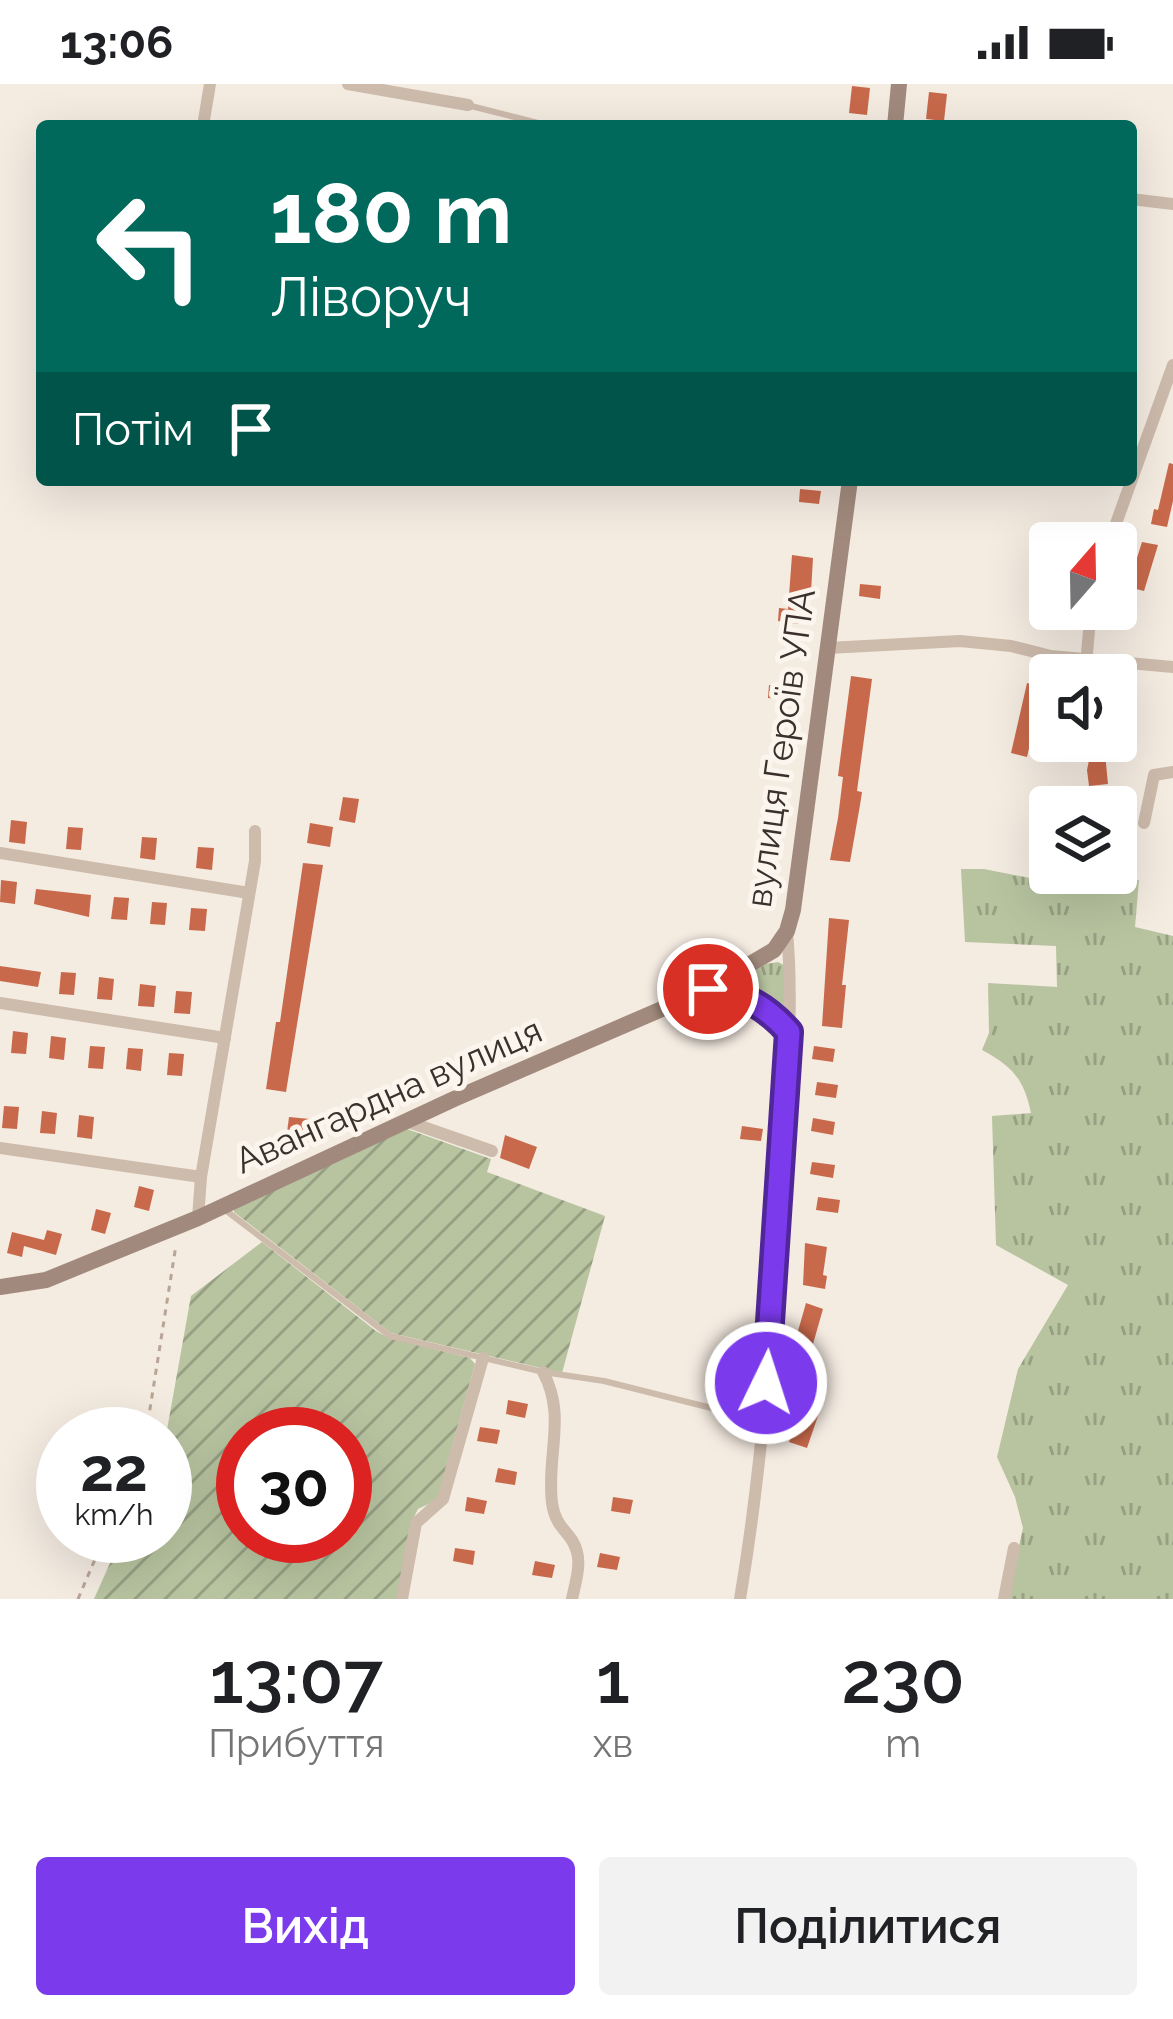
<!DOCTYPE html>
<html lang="uk">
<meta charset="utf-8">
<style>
body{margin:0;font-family:Raleway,sans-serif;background:#f2f2f2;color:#202124;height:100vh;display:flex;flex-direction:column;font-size:45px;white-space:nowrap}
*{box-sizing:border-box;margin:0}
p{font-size:39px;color:#757577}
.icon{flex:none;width:66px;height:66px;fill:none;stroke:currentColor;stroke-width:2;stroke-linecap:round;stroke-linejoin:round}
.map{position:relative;height:1515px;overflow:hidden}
.details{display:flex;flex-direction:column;background:#fff;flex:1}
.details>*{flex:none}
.guide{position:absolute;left:36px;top:36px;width:1101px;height:366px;border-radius:12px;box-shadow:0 12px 48px #0002;background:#00695c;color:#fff;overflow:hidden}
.needle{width:78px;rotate:20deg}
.fabs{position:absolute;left:1029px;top:438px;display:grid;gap:24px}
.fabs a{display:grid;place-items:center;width:108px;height:108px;border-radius:12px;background:#fff;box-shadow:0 12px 48px #0002;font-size:60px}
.speed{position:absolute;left:36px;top:1323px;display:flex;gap:24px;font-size:60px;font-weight:700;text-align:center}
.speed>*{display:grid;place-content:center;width:156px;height:156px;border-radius:50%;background:#fff;box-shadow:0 12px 48px #0002;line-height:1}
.speed small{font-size:30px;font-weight:400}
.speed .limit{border:18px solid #d22;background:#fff;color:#111}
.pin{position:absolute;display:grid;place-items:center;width:102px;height:102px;color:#fff;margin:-51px;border:6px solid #fff;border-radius:50%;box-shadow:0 3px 12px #0007}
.me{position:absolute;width:132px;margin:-66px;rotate:4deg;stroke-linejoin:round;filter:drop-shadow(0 0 9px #0008)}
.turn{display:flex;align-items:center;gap:42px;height:252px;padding:0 36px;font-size:54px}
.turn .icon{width:156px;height:156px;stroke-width:2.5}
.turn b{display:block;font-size:84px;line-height:102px}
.then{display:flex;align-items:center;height:114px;padding:0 36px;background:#0003;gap:24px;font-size:45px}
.eta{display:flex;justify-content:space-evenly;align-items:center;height:204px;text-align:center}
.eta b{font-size:72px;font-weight:600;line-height:84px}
.primary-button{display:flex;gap:24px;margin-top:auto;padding:24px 36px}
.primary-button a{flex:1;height:138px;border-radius:12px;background:#7c3aed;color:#fff;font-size:48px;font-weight:600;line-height:138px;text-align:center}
.primary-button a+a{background:#f2f2f2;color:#202124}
.status{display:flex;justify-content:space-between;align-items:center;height:84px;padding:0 60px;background:#fff;direction:ltr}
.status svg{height:33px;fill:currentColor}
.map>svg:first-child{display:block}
.grass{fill:url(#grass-tufts)}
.garden{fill:url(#garden-furrows);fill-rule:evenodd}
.building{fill:#c8694b}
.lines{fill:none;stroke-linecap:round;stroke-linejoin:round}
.path{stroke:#b9a596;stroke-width:3;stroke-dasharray:6 6;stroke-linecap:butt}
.lane{stroke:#cdbbac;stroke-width:6}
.street{stroke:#cdbbac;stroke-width:12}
.secondary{stroke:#a18a7d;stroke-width:16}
.route-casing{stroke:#51269a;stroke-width:30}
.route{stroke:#7c3aed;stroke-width:21}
.labels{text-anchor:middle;stroke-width:10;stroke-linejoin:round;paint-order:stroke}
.street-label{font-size:36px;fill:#3b302b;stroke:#fbf5ee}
</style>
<div class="status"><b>13:06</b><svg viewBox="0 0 49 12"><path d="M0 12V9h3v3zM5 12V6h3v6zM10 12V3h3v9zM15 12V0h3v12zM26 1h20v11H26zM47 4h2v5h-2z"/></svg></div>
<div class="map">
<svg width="1173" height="1515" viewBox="0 0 1173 1515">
<defs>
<pattern id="grass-tufts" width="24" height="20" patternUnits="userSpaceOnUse" patternTransform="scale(3)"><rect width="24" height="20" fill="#b8c4a0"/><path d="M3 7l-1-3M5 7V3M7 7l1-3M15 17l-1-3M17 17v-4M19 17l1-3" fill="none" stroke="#97a083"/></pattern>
<pattern id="garden-furrows" width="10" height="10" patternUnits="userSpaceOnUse" patternTransform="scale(3)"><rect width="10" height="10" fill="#b8c4a0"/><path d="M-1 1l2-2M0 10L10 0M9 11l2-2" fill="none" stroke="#97a083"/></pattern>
</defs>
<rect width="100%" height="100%" fill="#f4ebe1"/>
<g class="grass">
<path d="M961 785H984L1060 800 1139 796 1135 843 1173 852V1515H1007L1023 1444 1015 1413 997 1373 1018 1285 1068 1201 996 1161 992 1032 1031 1029C1024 995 1012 982 982 966L989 949 988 899 1057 903 1056 862 965 858Z"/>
<path d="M778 878 784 881 786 938 758 914 726 904 766 880Z"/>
</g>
<g class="garden">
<path d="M407 1045 491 1075 487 1088 605 1132 562 1289 391 1249 234 1128V1124Z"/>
<path d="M262 1158 376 1247 389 1254 470 1274 475 1280 437 1416 418 1425 414 1433 399 1515H94L122 1452H165V1357L191 1212ZM243 1350H345V1452H243Z"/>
</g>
<g class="building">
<path d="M852 2 870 4 867 31 849 29Z"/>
<path d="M929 8 947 10 944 37 926 35Z"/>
<path d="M1169 379 1173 380V417L1167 443 1151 440 1154 425 1158 426Z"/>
<path d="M800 405 821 407 819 420 799 418Z"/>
<path d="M1142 458 1158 461 1144 507 1128 503Z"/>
<path d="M792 471 813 474 811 508 802 507 799 540 778 537 779 524 788 525Z"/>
<path d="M860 500 881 502 880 515 859 512Z"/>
<path d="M851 592 872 595 857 707 862 708 860 721 850 778 830 776 838 734 843 693 838 692Z"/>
<path d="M1027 599 1043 603 1027 673 1011 669Z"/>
<path d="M769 601 790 604 789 616 768 614Z"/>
<path d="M1093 657H1111L1109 670 1105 669 1108 700 1089 702 1087 686Z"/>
<path d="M1132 710 1134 724 1113 723 1112 712Z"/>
<path d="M343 713 359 715 355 739 339 736Z"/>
<path d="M11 736 27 738 25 760 9 758Z"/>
<path d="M310 739 333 743 330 763 307 759Z"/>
<path d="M68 743 83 744 81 766 66 765Z"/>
<path d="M142 753 157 754 155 776 140 774Z"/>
<path d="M198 763 214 764 212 786 196 784Z"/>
<path d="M303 779 323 781 286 1008 266 1005 276 938H280Z"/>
<path d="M1 796 17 798 15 820 0 818Z"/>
<path d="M36 805 91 811 89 833 34 820Z"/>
<path d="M114 813 129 814 127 836 111 835Z"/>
<path d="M152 818 167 819 165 841 150 840Z"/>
<path d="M191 824 207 825 205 847 189 846Z"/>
<path d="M829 834 849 836 842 901H846L842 944 822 942Z"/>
<path d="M0 882 41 888 38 903 0 897Z"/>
<path d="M61 888 76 889 74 911 59 910Z"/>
<path d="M99 893 114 895 112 916 97 915Z"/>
<path d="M140 900 156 902 154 923 138 922Z"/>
<path d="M176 907 192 908 190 930 174 929Z"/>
<path d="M13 947 28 949 26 970 11 969Z"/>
<path d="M51 952 66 954 64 976 49 974Z"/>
<path d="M90 962 105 963 103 985 88 984Z"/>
<path d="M814 962 835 965 833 978 812 975Z"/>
<path d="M128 964 143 965 141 987 126 985Z"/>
<path d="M169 969 184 970 182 992 167 991Z"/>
<path d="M817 998 838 1001 836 1014 815 1011Z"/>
<path d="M4 1022 19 1023 17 1045 2 1044Z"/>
<path d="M42 1027 57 1029 55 1050 40 1049Z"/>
<path d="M79 1031 94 1033 92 1055 77 1053Z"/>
<path d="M289 1033 310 1035 307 1066 285 1064Z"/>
<path d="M813 1034 835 1038 833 1051 811 1047Z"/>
<path d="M742 1042 763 1045 761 1057 740 1055Z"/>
<path d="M505 1051 537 1063 529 1085 500 1074Z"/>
<path d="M812 1078 835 1081 833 1094 810 1090Z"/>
<path d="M139 1102 154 1106 149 1127 134 1123Z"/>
<path d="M818 1113 840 1116 838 1129 816 1126Z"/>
<path d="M96 1125 111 1129 105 1150 91 1146Z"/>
<path d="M47 1146 62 1150 56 1171 24 1162 22 1173 7 1169 12 1148 44 1156Z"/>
<path d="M805 1159 827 1163 823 1191 827 1192 825 1205 803 1201Z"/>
<path d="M806 1219 823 1225 811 1267 794 1261Z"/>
<path d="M728 1263 746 1269 734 1305 717 1299Z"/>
<path d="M508 1316 528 1320 525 1334 506 1330Z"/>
<path d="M802 1320 820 1326 807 1364 789 1358Z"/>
<path d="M480 1343 500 1346 497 1360 477 1357Z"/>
<path d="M498 1384 517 1388 515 1401 495 1398Z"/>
<path d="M467 1413 487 1417 484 1430 465 1427Z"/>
<path d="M613 1413 633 1416 630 1430 611 1427Z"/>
<path d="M455 1464 475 1467 473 1481 453 1477Z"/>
<path d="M600 1469 620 1473 617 1486 597 1483Z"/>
<path d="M535 1477 555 1481 552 1494 532 1491Z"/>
</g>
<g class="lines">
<g class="path">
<path d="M146 1350 176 1161"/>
<path d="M78 1515 105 1452"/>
</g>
<g class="lane">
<path d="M471 22 550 42"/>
<path d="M224 1125 390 1252 543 1288 604 1297 763 1337"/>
</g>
<g class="street">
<path d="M348 0 468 21"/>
<path d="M203 42 210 0"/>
<path d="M1131 115 1173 120"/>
<path d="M1109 459 1173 281"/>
<path d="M828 564 960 557 1011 562 1051 572 1173 583"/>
<path d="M1085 591 1091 525"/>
<path d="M1144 739 1154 691 1173 688"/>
<path d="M0 769 249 809"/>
<path d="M709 905C743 910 765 921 788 947"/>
<path d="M0 919 225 954"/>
<path d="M406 1037 492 1067"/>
<path d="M0 1064 201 1093"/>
<path d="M198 1134 201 1093 255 777V747"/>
<path d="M543 1288C567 1332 546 1372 552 1419 556 1447 572 1447 577 1468 581 1482 575 1500 572 1515"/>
<path d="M402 1515 416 1439 443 1415 483 1274"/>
<path d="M740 1515C764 1373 773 1229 781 1086 786 1006 794 926 787 847"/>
<path d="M1004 1515 1014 1464"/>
</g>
<g class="secondary">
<path d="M895 42 899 0"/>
<path d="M0 1203 46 1196 198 1134 454 1015 708 905 774 866 787 847 793 826 850 396"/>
</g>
</g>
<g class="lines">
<g class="route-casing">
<path id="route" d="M708 905C743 910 765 921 789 948L766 1299"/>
</g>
<use href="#route" class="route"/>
</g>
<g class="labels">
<g class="street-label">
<text transform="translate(780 664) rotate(-82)" y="13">вулиця Героїв УПА</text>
<text transform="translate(388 1011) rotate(-24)" y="13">Авангардна вулиця</text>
</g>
</g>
</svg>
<div class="fabs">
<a><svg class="needle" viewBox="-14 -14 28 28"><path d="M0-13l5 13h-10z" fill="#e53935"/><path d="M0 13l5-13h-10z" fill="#757577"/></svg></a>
<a><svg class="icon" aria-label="sound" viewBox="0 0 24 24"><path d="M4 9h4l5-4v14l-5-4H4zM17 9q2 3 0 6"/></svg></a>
<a><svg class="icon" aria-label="layers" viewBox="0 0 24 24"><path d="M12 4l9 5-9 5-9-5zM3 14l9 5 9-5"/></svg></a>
</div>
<div class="speed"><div>22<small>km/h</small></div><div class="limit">30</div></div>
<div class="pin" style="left:708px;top:905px;background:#d93025"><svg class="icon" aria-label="arrive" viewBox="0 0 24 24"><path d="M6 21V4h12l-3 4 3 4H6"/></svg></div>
<svg class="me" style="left:766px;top:1299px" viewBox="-20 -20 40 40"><circle r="17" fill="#7c3aed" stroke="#fff" stroke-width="3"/><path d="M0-11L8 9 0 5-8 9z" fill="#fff"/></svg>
<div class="guide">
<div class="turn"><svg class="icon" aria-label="left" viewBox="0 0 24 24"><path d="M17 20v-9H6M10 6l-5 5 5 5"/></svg><div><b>180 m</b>Ліворуч</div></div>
<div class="then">Потім<svg class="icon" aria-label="arrive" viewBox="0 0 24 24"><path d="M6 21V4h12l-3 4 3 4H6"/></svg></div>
</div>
</div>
<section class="details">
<div class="eta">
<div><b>13:07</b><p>Прибуття</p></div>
<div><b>1</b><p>хв</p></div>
<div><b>230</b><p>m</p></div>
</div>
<div class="primary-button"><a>Вихід</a><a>Поділитися</a></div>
</section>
